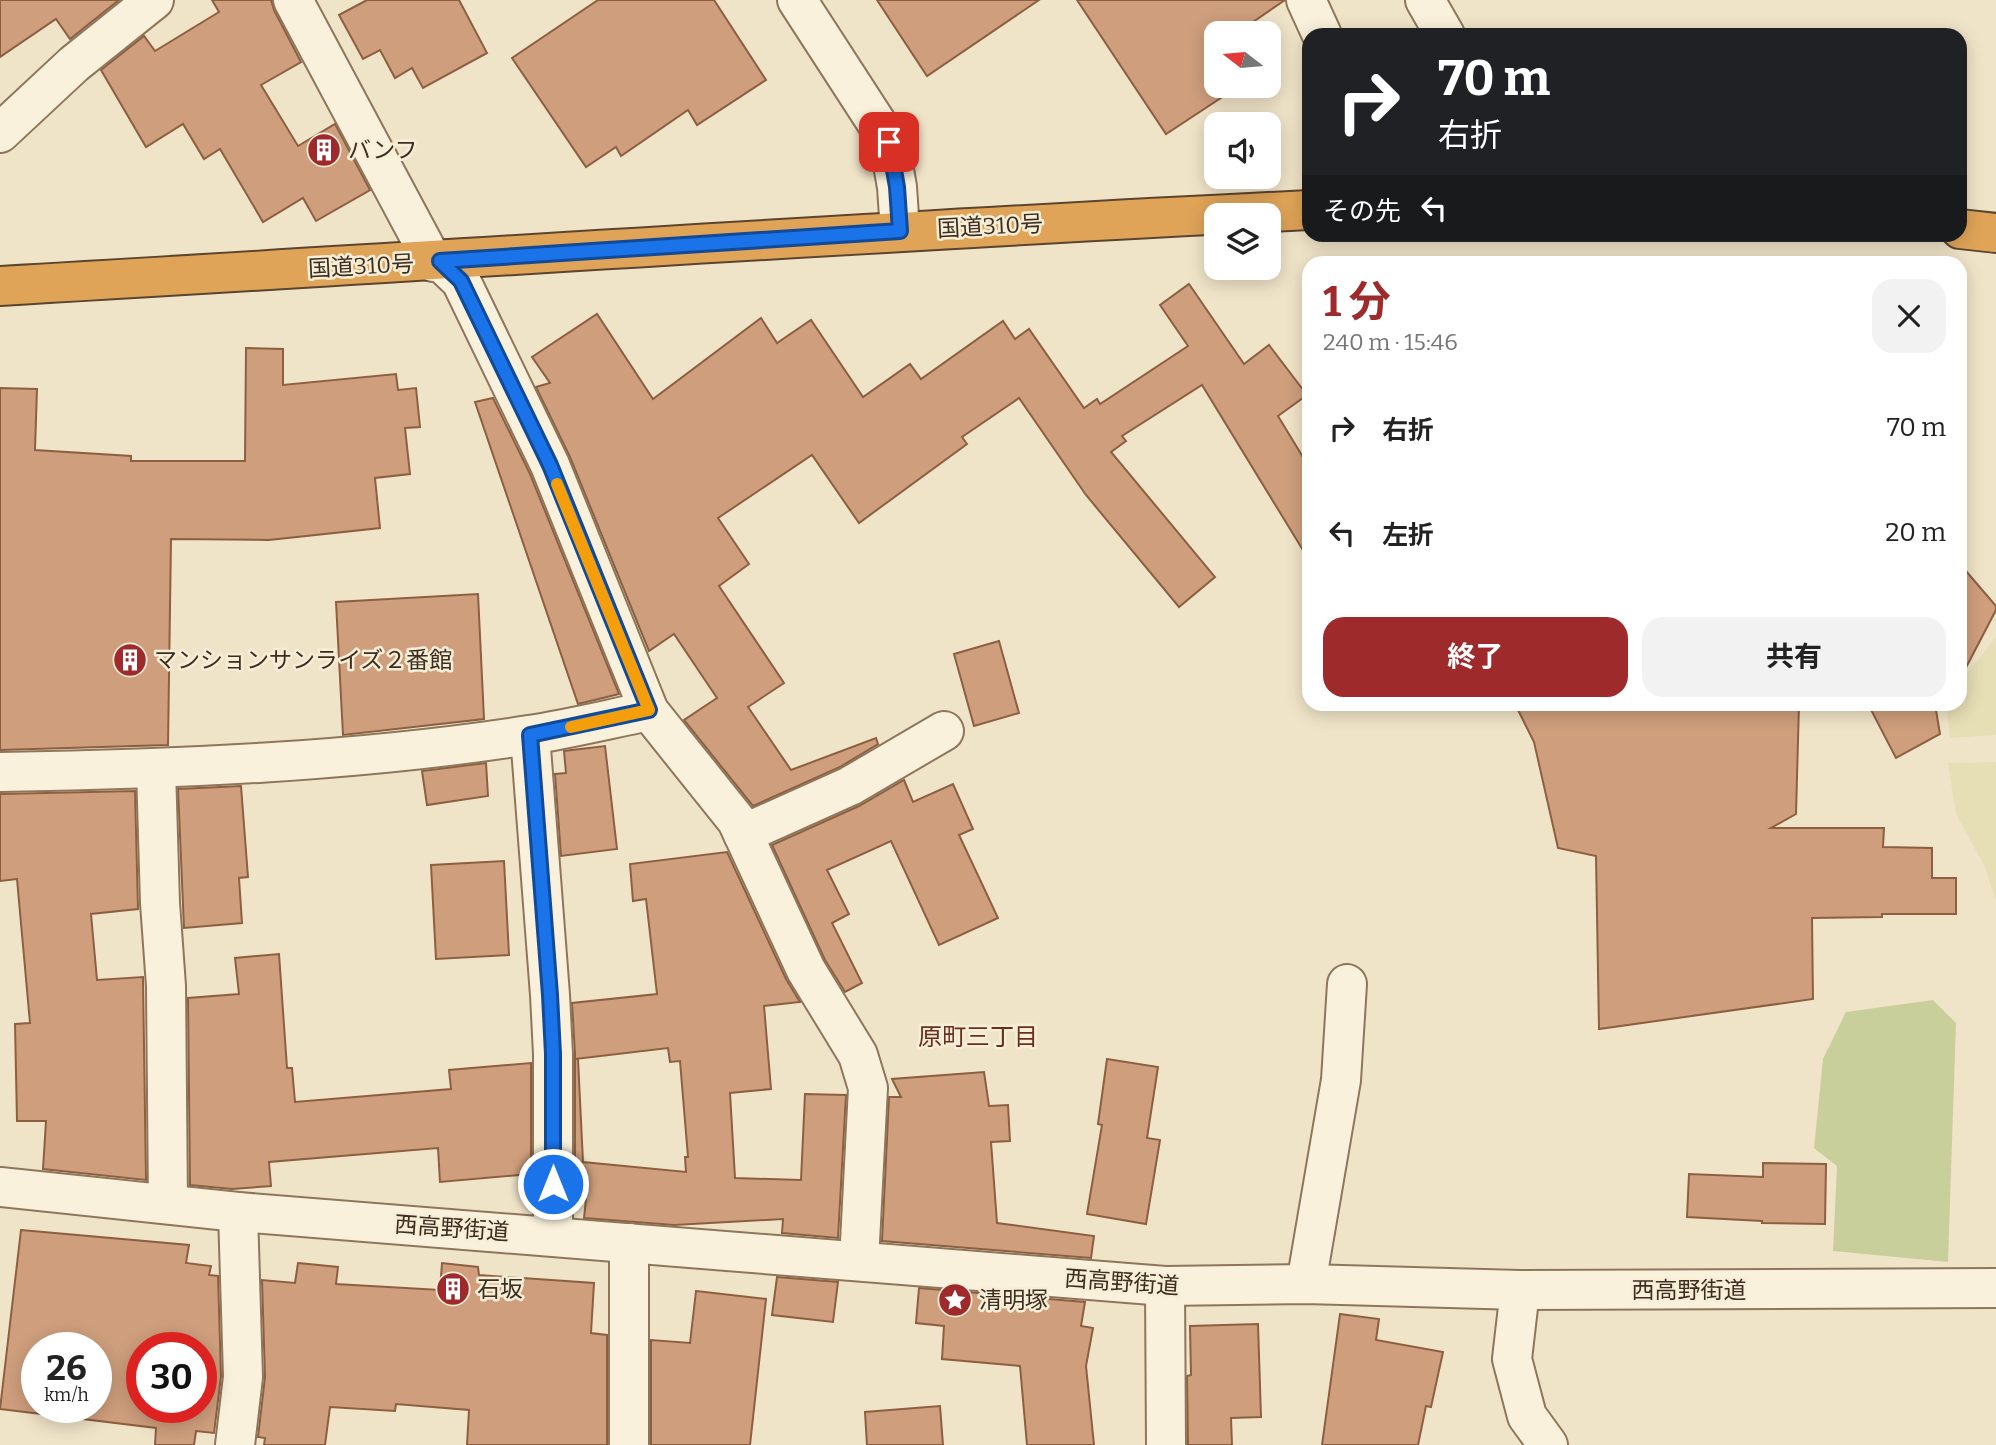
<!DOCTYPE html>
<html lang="ja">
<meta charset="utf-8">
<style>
body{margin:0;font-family:Bitter,"Noto Sans JP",serif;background:#f2f2f2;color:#222;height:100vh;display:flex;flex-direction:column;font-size:26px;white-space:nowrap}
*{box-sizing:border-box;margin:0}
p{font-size:23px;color:#767676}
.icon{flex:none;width:38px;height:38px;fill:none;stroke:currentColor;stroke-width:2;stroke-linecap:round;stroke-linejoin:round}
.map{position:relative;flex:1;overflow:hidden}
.sheet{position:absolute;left:1302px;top:256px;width:665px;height:455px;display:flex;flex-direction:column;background:#fff;border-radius:21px;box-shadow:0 4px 18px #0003}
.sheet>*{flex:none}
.guide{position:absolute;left:1302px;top:28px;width:665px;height:214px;border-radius:21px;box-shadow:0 4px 18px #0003;background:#202124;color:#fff;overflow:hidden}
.needle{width:46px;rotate:286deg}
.controls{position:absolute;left:1204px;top:21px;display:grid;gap:14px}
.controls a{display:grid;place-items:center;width:77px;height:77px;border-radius:14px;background:#fff;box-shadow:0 4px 18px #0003;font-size:35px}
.speed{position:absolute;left:21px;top:1332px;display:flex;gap:14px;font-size:35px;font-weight:700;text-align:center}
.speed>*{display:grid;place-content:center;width:91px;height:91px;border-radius:50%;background:#fff;box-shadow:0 4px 18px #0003;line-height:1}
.speed small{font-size:18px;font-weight:400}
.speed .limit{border:10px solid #d22;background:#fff;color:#111}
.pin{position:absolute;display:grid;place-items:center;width:60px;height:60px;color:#fff;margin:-30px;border-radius:14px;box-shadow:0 4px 10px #0006}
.me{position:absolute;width:77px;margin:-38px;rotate:0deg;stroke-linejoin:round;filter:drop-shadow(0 0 5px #0008)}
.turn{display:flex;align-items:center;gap:24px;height:147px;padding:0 21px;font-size:32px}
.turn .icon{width:91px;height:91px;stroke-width:2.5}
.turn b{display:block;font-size:49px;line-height:60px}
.then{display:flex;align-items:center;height:66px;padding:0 21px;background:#0003;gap:14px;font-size:26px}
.round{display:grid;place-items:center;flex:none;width:74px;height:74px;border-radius:21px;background:#f2f2f2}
.head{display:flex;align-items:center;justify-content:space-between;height:119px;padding:0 21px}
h1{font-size:42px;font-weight:700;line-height:52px;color:#9e2a2b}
.action{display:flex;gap:14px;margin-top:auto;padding:14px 21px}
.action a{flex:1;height:80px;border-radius:21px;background:#9e2a2b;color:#fff;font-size:28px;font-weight:700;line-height:80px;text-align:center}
.action a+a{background:#f2f2f2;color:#222}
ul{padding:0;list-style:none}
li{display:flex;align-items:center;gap:21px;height:105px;padding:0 21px}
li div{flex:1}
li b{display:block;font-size:26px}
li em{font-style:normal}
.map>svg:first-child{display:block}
.farmland{fill:#e6deb5}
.green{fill:#c9cf9b}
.building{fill:#cf9f7d;stroke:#8d5f41;stroke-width:2;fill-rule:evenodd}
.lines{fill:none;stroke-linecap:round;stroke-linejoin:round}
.street-casing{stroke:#8d765c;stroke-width:42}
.highway-casing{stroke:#5b4430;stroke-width:42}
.street{stroke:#faf1dc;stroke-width:38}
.highway{stroke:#e0a458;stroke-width:38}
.route-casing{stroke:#114b97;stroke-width:18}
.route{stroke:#1a73e8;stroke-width:12}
.slow{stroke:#f59e0b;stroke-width:12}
.labels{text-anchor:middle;stroke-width:5;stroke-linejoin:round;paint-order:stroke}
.poi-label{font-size:23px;fill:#3d2e20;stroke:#f7eed8;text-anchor:start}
.street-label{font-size:23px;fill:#3d2e20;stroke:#f7eed8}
.neighbourhood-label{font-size:24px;fill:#6b2e1e;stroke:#f7eed8}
</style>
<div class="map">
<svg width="1996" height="1445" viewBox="0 0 1996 1445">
<rect width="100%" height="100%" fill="#f0e4c8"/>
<g class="farmland">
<path d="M1996 637V735L1950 738 1946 704H1960V683Z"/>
<path d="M1996 762V901L1984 865 1956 814 1948 763Z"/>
</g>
<path class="green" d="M1933 1000 1956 1023 1948 1262 1833 1251 1837 1166 1814 1148 1823 1059 1846 1012Z"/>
<g class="building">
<path d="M0 0H119L70 39 56 19 0 57Z"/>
<path d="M212 0H271L274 10 301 62 261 85 298 146 335 124 370 190 316 221 303 198 263 222 220 149 204 159 183 124 146 147 101 70 144 36 155 51 219 12Z"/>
<path d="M367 0H459L487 53 423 88 412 68 395 78 380 50 363 59 339 15Z"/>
<path d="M598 0H714L766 80 697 125 688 110 621 156 616 147 586 167 512 58Z"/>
<path d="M877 0H1039L927 76Z"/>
<path d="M1077 0H1285L1253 22 1260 33H1216V86H1239L1166 134Z"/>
<path d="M1189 284 1244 364 1269 345 1307 395 1278 416 1309 467V560L1202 385 1122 436 1126 441 1111 452 1215 577 1179 607 1086 495 1019 398 962 437 967 444 859 523 812 455 718 518 749 564 719 586 784 683 748 707 791 770 876 738 878 744 840 767 753 806 684 720 717 698 674 634 649 651 570 457 536 387 550 383 532 357 597 314 653 399 761 318 777 343 811 320 863 397 910 364 921 379 1003 321 1015 339 1029 329 1084 408 1097 399 1100 404 1188 346 1160 305Z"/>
<path d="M246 348 283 349V385L396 374 398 390 416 388 420 427 405 428 410 474 375 478 380 528 269 540 171 539 168 745 0 750V388L37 389 35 450 131 456V461H245Z"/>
<path d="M493 398 530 474 619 694 578 704 475 402Z"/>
<path d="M1960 564 1996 606V610L1960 679Z"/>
<path d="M478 594 484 719 343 735 336 602Z"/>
<path d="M999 641 1019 713 974 726 954 654Z"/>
<path d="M1515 704H1799L1796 814 1771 828H1884L1883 847 1932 848V878H1956V914H1882V917L1812 918 1813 999 1599 1029 1596 856 1558 848 1534 742Z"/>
<path d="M1868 704H1935L1940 734 1896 758Z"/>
<path d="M605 746 617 849 561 856 555 774 566 773 564 751Z"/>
<path d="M486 763 488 796 427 805 422 771Z"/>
<path d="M904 780 913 802 953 784 973 829 959 835 998 918 939 945 891 841 827 870 849 914 832 923 862 983 845 992 825 960 772 845 859 806Z"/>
<path d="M241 786 248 877 239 878 242 923 184 928 178 789Z"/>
<path d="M135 791 138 909 91 914 97 980 143 977 146 1180 43 1169 46 1121H17L15 1024 30 1023 17 879 0 881V794Z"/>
<path d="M727 852 786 979 800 1002 764 1006 771 1089 730 1093 735 1178 801 1180 805 1094 846 1095 838 1238 782 1233 783 1219 674 1225 584 1218 586 1199 575 1198V1054L572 1003 657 994 646 899 633 901 630 864ZM668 1048 670 1062 680 1061 688 1157H685L686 1172 583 1162 578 1059H575Z"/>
<path d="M504 861 509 955 436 959 431 865Z"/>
<path d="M279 954 287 1068H292L295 1102 451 1089 449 1070 531 1063V1174L440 1182 438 1148 269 1162 271 1186 232 1189 190 1185 188 998 239 994 235 958Z"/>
<path d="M1107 1059 1158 1067 1147 1138 1160 1140 1146 1224 1087 1214 1102 1125 1098 1124Z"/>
<path d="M984 1072 989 1106 1008 1105 1010 1141 991 1142 997 1223 1094 1236 1091 1258 882 1241 889 1097H901L892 1079Z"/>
<path d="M1763 1163 1826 1164 1825 1224 1762 1223V1221L1687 1217 1689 1174 1763 1177Z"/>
<path d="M21 1230 189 1245 186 1263 211 1266 209 1275 218 1276 221 1376 214 1433 196 1431 194 1445H155L156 1428 0 1409ZM37 1348H96V1407H37ZM142 1348H201V1407H142Z"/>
<path d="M298 1263 338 1267 336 1284 440 1290 442 1263 478 1267 479 1275 594 1283 591 1333 607 1335V1445H467L469 1410 396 1404 395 1411 330 1407 325 1445H264L265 1438 258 1437 265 1377 262 1280 295 1283Z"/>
<path d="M777 1277 838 1282 833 1322 772 1315Z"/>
<path d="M919 1288 1085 1302 1081 1326 1093 1328 1086 1366 1094 1445H1027L1020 1366 942 1359 944 1326 916 1323Z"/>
<path d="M696 1291 766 1299 750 1445H651V1340L690 1343Z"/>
<path d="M1340 1314 1379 1319 1376 1340 1443 1352 1431 1407 1426 1406 1418 1445H1322Z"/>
<path d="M1258 1324 1261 1417 1231 1418 1232 1445H1188L1187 1376 1191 1375 1190 1326Z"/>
<path d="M940 1406 943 1445H867L865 1412Z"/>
</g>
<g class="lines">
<g class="street-casing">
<g id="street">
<path d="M293 0 433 262"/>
<path d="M797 0 889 142 897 187 900 231"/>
<path d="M1306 0 1322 35"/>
<path d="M1425 0 1445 35"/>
<path d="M0 133 74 64 154 0"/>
<path d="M440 261 461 281 550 465 649 711 737 821 806 970 858 1055 868 1088 859 1261"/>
<path d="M530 735 550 995 553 1054V1235"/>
<path d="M156 769 160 903 166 986 168 1204"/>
<path d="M0 772C177 769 354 762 529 735 569 729 609 719 649 711"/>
<path d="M743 834 850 786 944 731"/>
<path d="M0 1187 238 1212 1165 1286 1306 1284 1520 1290 1996 1288"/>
<path d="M629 1243V1445"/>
<path d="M1306 1284 1341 1080 1347 984"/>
<path d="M1165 1286 1166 1445"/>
<path d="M1520 1290 1512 1359 1527 1416 1548 1445"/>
<path d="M235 1445 243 1377 238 1212"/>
</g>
</g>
<g class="highway-casing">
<g id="highway">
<path d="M1960 229 1996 233"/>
<path d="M0 286C436 261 872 231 1309 210"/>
</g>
</g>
<use href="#street" class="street"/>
<use href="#highway" class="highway"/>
</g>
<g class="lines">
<g class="route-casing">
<path id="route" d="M553 1184V1054L550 995 530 735 649 710 550 465 461 281 440 261 900 231 897 187 889 142"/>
</g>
<use href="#route" class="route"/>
<path class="slow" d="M557 484 649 710 571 727"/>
</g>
<defs>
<g id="building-disc" transform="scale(1.75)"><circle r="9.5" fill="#9e2a2b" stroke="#f7eed8"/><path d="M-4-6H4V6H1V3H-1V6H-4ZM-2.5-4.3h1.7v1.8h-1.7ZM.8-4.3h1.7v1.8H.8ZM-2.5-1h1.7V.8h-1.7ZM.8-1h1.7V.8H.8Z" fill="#fff"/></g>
<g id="sight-disc" transform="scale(1.75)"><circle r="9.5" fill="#9e2a2b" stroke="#f7eed8"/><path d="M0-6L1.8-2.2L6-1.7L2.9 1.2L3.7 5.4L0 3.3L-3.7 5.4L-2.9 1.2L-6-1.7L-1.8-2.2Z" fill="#fff"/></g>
</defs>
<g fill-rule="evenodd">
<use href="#building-disc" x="324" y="150"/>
<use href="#building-disc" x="130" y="660"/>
<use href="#building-disc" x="453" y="1289"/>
<use href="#sight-disc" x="955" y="1300"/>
</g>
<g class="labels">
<g class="poi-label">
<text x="348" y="158">バンフ</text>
<text x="154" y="668">マンションサンライズ２番館</text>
<text x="477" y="1297">石坂</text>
<text x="979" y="1308">清明塚</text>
</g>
<g class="street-label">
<text transform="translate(990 226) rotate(-3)" y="8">国道310号</text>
<text transform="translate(361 266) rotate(-3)" y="8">国道310号</text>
<text transform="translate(452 1228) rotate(4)" y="8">西高野街道</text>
<text transform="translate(1122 1282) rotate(4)" y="8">西高野街道</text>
<text x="1689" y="1298">西高野街道</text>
</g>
<g class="neighbourhood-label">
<text x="978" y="1045">原町三丁目</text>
</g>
</g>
</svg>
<div class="controls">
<a><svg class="needle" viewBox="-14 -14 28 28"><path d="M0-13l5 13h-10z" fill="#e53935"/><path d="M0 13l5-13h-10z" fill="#767676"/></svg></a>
<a><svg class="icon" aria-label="sound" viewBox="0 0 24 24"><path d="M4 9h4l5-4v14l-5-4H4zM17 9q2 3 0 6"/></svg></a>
<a><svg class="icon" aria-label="layers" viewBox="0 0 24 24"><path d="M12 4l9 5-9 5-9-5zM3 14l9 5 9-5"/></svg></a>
</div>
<div class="speed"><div>26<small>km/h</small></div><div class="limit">30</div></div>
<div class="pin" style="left:889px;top:142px;background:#d93025"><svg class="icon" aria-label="arrive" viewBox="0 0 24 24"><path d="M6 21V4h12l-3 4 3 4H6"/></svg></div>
<svg class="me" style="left:553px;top:1184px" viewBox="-20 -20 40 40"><circle r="17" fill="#1a73e8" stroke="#fff" stroke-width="3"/><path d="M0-11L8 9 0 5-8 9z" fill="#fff"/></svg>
<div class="guide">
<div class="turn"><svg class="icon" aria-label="right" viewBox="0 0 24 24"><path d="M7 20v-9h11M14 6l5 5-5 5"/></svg><div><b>70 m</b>右折</div></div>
<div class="then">その先<svg class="icon" aria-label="left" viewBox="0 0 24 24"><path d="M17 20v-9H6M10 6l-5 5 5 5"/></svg></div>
</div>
<section class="sheet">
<div class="head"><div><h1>1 分</h1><p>240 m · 15:46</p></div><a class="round"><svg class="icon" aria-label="close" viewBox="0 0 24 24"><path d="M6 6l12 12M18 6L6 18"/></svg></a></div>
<ul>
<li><svg class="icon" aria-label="right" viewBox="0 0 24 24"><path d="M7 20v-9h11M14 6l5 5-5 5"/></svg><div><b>右折</b></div><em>70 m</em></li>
<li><svg class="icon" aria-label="left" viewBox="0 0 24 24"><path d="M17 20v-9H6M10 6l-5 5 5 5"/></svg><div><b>左折</b></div><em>20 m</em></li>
</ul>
<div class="action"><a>終了</a><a>共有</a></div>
</section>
</div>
